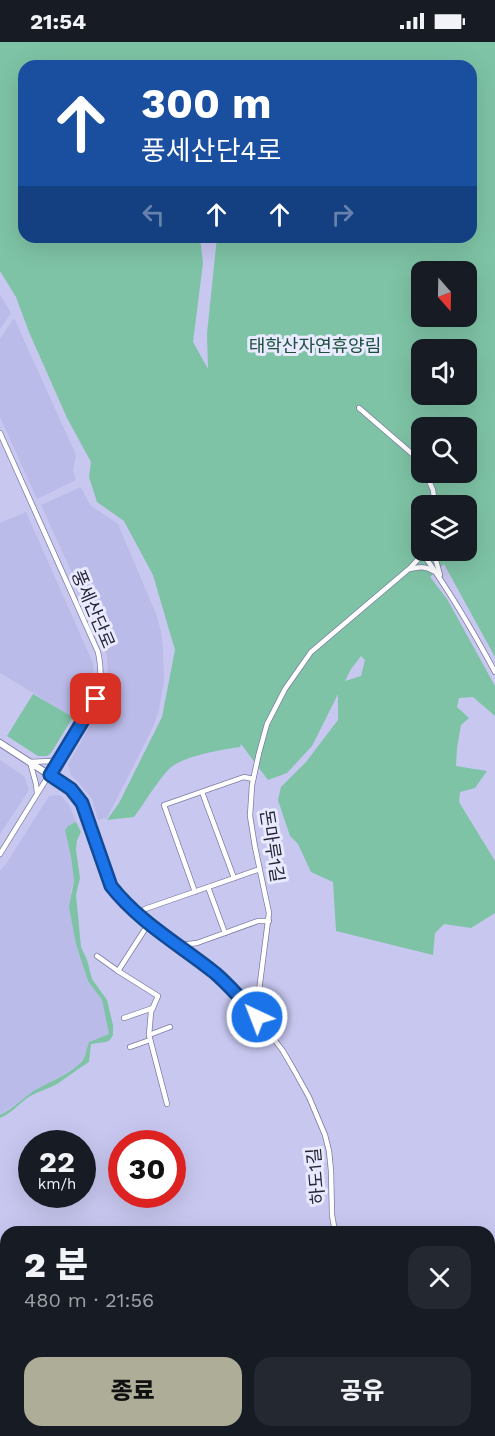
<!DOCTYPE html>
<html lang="ko">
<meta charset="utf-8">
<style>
body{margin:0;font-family:"Work Sans","Noto Sans KR",sans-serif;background:#242831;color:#f1f3f6;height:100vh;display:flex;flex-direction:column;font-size:22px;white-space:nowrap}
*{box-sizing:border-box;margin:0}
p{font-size:20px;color:#9ea1a6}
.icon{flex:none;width:33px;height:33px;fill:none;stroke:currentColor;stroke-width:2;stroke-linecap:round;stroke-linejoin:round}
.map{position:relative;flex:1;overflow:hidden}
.side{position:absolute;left:0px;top:1184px;width:495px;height:212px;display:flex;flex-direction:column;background:#171b24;border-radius:18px 18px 0 0;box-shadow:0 6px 24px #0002}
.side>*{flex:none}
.banner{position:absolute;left:18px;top:18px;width:459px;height:183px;border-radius:18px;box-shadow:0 6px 24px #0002;background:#1a4fa0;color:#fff;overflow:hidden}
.needle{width:39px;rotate:160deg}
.controls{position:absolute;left:411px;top:219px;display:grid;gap:12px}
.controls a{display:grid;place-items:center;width:66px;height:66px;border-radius:12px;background:#171b24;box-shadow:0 6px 24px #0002;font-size:30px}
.speed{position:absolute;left:18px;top:1088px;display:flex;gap:12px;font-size:30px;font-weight:700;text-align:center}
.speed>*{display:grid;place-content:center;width:78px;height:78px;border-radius:50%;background:#171b24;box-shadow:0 6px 24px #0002;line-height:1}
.speed small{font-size:15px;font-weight:400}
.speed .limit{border:9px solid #d22;background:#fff;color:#111}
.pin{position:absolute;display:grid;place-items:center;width:51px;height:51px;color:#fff;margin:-26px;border-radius:12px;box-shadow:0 3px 9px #0006}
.me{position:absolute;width:66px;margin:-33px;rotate:317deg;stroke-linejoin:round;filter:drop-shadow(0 0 4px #0008)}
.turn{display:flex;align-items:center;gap:21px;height:126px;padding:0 24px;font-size:27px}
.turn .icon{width:78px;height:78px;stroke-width:2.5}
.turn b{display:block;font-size:42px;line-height:51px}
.lanes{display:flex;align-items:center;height:57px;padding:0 24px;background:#0003;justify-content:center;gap:30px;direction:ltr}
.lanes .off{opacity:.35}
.round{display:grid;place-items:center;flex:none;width:63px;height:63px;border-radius:18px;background:#242831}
.head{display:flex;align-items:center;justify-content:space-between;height:102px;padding:0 24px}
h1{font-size:36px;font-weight:800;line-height:45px}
.cta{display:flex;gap:12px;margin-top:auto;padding:12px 24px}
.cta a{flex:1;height:69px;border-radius:18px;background:#aead98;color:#111;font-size:24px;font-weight:800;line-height:69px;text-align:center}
.cta a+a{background:#242831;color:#f1f3f6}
.status{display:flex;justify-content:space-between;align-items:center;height:42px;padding:0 30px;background:#171b24;direction:ltr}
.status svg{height:16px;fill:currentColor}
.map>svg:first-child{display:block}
.built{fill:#bbbbea}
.green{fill:#7ec3a5;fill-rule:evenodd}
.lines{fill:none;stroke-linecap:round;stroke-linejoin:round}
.minor-casing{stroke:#7d7da3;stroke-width:6}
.tertiary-casing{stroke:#7d7da3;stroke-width:8}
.minor{stroke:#fff;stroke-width:4.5}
.tertiary{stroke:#fff;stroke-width:6}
.route-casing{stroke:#114b97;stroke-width:15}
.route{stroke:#1a73e8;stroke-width:10}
.labels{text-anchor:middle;stroke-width:6;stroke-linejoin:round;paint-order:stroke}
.park-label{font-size:18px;fill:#1c503c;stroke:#e9eaff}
.street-label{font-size:18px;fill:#262635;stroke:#e9eaff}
</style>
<div class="status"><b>21:54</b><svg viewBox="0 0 49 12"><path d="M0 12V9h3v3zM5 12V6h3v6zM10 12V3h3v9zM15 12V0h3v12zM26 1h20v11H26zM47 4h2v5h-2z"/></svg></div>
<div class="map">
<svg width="495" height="1394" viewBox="0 0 495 1394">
<rect width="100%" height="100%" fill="#c7c7f0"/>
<g class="built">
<path d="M0 252 11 271 0 287Z"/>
<path d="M14 276 76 413 73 428 76 438 37 457 0 375V297Z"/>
<path d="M81 445 90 463 118 482 156 572 161 589 163 607 164 639 159 668 153 685 107 776 98 778 92 757 79 741 71 733 68 722 98 670 107 647 108 635 107 614 95 582 41 463Z"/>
<path d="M26 470 93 621 94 633 90 647 81 664 73 675 0 631V481Z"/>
<path d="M0 718 24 734 29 748 0 792Z"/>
<path d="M60 753 70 764 76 780 68 784 65 788 71 815 74 839 71 848 76 902 88 939 102 958 109 992 89 1000 84 1016 77 1024 58 1036 54 1037 47 1043 36 1048 0 1073V829L6 822 49 754Z"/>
</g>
<g class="green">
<path d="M0 0H495V615L444 522 430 535 447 557 495 644V674L473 655 459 656 457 665 469 676 461 683 457 706 456 724 487 729 475 746 460 750 459 760 495 819V871L471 886 444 882 435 891 433 913 336 889 333 840 311 830 298 802 290 794 278 758 281 745 306 720 338 678V652L312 704 287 731 268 738 241 702 240 705C221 708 181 714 168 728 156 741 145 760 134 775L107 778 119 761 162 675 175 608 153 533 124 479 97 460 89 435 91 420 67 376 29 290 16 255 0 229ZM24 24H471V195H217L207 292 208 327 193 300 203 221 200 195H24ZM422 230H466V274H422ZM422 308H466V352H422ZM422 386H466V430H422ZM422 464H466V508H422ZM361 614 365 618 361 634 345 639 351 627Z"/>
<path d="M33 652 73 675 51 711 47 714H38L7 694Z"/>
<path d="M76 780 81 790 77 798 76 808 80 836 76 853 81 905 87 918 92 937 107 958 113 983V993L110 998 106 1000 91 1002 89 1020C77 1027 68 1035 57 1042 48 1047 36 1050 27 1056 18 1063 10 1072 0 1076V1073C13 1067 23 1056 35 1048 48 1041 74 1030 83 1018 86 1013 87 1005 89 1000L109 992 102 958 88 939 76 902 69 865 74 839 71 815 65 788 68 784Z"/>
</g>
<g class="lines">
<g class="minor-casing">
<g id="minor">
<path d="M359 366 417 416 422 424"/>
<path d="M0 391 98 610C102 629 101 639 96 657L0 812"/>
<path d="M425 430 433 448 435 464"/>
<path d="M425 508 423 512C450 550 473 589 495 630"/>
<path d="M433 508 440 533"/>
<path d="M410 527C419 525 426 524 433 529"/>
<path d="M202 750 234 836"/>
<path d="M37 751 36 742 30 720 51 719 61 715"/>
<path d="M91 784 112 844 119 854 132 867 162 892 178 902 218 933 257 975"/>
<path d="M208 845 225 891"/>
<path d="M195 850 164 763 244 735 253 737"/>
<path d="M140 874 145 867 260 827"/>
<path d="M149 881 118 929 158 954 151 970 149 993 167 1062"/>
<path d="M180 903 197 901 258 879H269"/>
<path d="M97 914 118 929"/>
<path d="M241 955C247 958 253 959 257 952"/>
<path d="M124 976 153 966"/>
<path d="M149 993 170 985"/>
<path d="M130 1005 150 998"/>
<path d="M335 1190 332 1173 331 1129 329 1109 325 1093 309 1055 294 1028 283 1009 257 975V964L269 871 255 805 250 774 252 743 259 711 267 682 285 647 311 610 410 526 423 512"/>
<path d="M402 1394V1389"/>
</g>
</g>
<g class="tertiary-casing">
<path id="tertiary" d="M0 701 71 747 82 761 91 784"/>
</g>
<use href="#minor" class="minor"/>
<use href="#tertiary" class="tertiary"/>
</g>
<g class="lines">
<g class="route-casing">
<path id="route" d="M96 657 50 733 71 747 82 761 111 844C139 880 180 903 215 931 230 944 244 960 257 975"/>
</g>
<use href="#route" class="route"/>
</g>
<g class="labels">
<g class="park-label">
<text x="315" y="310">태학산자연휴양림</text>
</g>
<g class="street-label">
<text transform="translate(93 567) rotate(67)" y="6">풍세산단로</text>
<text transform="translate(272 804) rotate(81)" y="6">돈마루1길</text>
<text transform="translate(316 1134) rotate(-95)" y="6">하도1길</text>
</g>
</g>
</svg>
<div class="controls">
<a><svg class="needle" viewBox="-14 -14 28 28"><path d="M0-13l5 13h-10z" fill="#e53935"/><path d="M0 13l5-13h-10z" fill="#9ea1a6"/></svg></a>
<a><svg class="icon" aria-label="sound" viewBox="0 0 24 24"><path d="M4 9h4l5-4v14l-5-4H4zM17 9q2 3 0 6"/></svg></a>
<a><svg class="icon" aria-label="search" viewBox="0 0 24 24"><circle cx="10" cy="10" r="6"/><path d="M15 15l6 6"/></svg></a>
<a><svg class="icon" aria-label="layers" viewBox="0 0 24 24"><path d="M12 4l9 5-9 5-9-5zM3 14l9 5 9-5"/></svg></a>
</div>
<div class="speed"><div>22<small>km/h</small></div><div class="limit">30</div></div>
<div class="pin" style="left:96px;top:657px;background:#d93025"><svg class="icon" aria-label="arrive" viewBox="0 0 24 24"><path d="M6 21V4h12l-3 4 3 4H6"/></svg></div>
<svg class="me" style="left:257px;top:975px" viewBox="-20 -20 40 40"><circle r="17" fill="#1a73e8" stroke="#fff" stroke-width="3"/><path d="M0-11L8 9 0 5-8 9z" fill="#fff"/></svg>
<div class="banner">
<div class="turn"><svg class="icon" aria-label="ahead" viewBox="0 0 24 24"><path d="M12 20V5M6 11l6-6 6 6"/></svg><div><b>300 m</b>풍세산단4로</div></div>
<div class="lanes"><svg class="icon off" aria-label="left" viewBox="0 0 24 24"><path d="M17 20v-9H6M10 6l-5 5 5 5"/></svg><svg class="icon" aria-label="ahead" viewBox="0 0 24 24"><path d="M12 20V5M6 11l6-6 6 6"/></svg><svg class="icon" aria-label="ahead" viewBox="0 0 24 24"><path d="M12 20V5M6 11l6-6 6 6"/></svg><svg class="icon off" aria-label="right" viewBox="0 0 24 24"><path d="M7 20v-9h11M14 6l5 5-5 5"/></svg></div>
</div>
<section class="side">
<div class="head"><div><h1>2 분</h1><p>480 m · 21:56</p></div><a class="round"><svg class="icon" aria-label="close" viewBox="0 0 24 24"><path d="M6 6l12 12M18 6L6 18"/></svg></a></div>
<div class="cta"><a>종료</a><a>공유</a></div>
</section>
</div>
